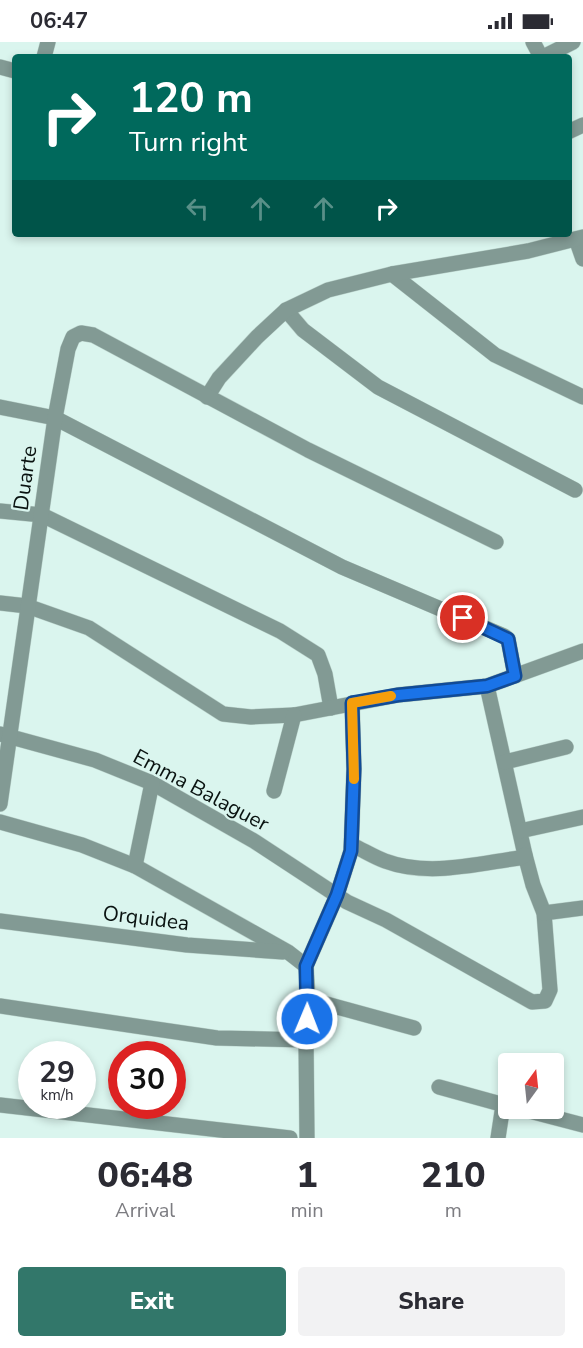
<!DOCTYPE html>
<style>
body{margin:0;font-family:"Nunito Sans",sans-serif;background:#f2f2f3;color:#2b2b33;height:100vh;display:flex;flex-direction:column;font-size:22px;white-space:nowrap}
*{box-sizing:border-box;margin:0}
p{font-size:20px;color:#7c7c81}
.icon{flex:none;width:33px;height:33px;fill:none;stroke:currentColor;stroke-width:2;stroke-linecap:round;stroke-linejoin:round}
.map{position:relative;height:1096px;overflow:hidden}
.details{display:flex;flex-direction:column;background:#fff;flex:1}
.details>*{flex:none}
.hud{position:absolute;left:12px;top:12px;width:560px;height:183px;border-radius:6px;box-shadow:0 3px 9px #0003;background:#00695c;color:#fff;overflow:hidden}
.needle{width:39px;rotate:15deg}
.controls{position:absolute;left:498px;top:1011px;display:grid;gap:12px}
.controls a{display:grid;place-items:center;width:66px;height:66px;border-radius:6px;background:#fff;box-shadow:0 3px 9px #0003;font-size:30px}
.speed{position:absolute;left:18px;top:999px;display:flex;gap:12px;font-size:30px;font-weight:700;text-align:center}
.speed>*{display:grid;place-content:center;width:78px;height:78px;border-radius:50%;background:#fff;box-shadow:0 3px 9px #0003;line-height:1}
.speed small{font-size:15px;font-weight:400}
.speed .limit{border:9px solid #d22;background:#fff;color:#111}
.pin{position:absolute;display:grid;place-items:center;width:51px;height:51px;color:#fff;margin:-26px;border:3px solid #fff;border-radius:50%;box-shadow:0 2px 6px #0007}
.me{position:absolute;width:66px;margin:-33px;rotate:1deg;stroke-linejoin:round;filter:drop-shadow(0 0 4px #0008)}
.turn{display:flex;align-items:center;gap:21px;height:126px;padding:0 18px;font-size:27px}
.turn .icon{width:78px;height:78px;stroke-width:2.5}
.turn b{display:block;font-size:42px;line-height:51px}
.lanes{display:flex;align-items:center;height:57px;padding:0 18px;background:#0003;justify-content:center;gap:30px;direction:ltr}
.lanes .off{opacity:.35}
.eta{display:flex;justify-content:space-evenly;align-items:center;height:102px;text-align:center}
.eta b{font-size:36px;font-weight:800;line-height:42px}
.primary-button{display:flex;gap:12px;margin-top:auto;padding:12px 18px}
.primary-button a{flex:1;height:69px;border-radius:6px;background:#32776a;color:#fff;font-size:24px;font-weight:800;line-height:69px;text-align:center}
.primary-button a+a{background:#f2f2f3;color:#2b2b33}
.status{display:flex;justify-content:space-between;align-items:center;height:42px;padding:0 30px;background:#fff;direction:ltr}
.status svg{height:16px;fill:currentColor}
.map>svg:first-child{display:block}
.lines{fill:none;stroke-linecap:round;stroke-linejoin:round}
.minor-casing{stroke:#b9d1ca;stroke-width:16}
.minor{stroke:#829a94;stroke-width:15}
.route-casing{stroke:#114b97;stroke-width:15}
.route{stroke:#1a73e8;stroke-width:10}
.slow{stroke:#f59e0b;stroke-width:10}
.labels{text-anchor:middle;stroke-width:4.5;stroke-linejoin:round;paint-order:stroke}
.street-label{font-size:21px;fill:#091210;stroke:#daf5ee}
</style>
<div class="status"><b>06:47</b><svg viewBox="0 0 49 12"><path d="M0 12V9h3v3zM5 12V6h3v6zM10 12V3h3v9zM15 12V0h3v12zM26 1h20v11H26zM47 4h2v5h-2z"/></svg></div>
<div class="map">
<svg width="583" height="1096" viewBox="0 0 583 1096">
<rect width="100%" height="100%" fill="#daf5ee"/>
<g class="lines">
<g class="minor-casing">
<g id="minor">
<path d="M533 0 541 15"/>
<path d="M44 15 48 0"/>
<path d="M543 15 573 0"/>
<path d="M0 25 15 29"/>
<path d="M568 90 583 83"/>
<path d="M576 197 583 217"/>
<path d="M392 232 495 313 583 355"/>
<path d="M286 268 303 288 378 345 575 448"/>
<path d="M207 355 219 336 257 295 286 268 328 248 392 232 528 209 583 195"/>
<path d="M0 365 55 376 342 525 504 594 508 597 515 634"/>
<path d="M0 469 42 473 280 589 318 613 325 632 331 666"/>
<path d="M0 561 27 564 89 586 223 672 251 675 294 673 398 653 487 644 583 609"/>
<path d="M0 692 95 718 152 741 254 799 347 860 386 878 532 960 545 959 550 948 544 871 533 843 525 813 487 644"/>
<path d="M505 720 566 705"/>
<path d="M274 749 294 673"/>
<path d="M0 762 55 376 68 307 73 295 81 291 93 293 308 408 496 500"/>
<path d="M0 780 82 803 135 824 288 910 306 924"/>
<path d="M520 789 583 775"/>
<path d="M352 803C363 808 374 815 385 819 428 835 476 822 519 816L525 813"/>
<path d="M135 824 152 741"/>
<path d="M544 871 583 866"/>
<path d="M0 879 187 903 283 910"/>
<path d="M308 957 414 986"/>
<path d="M0 964 217 996 306 998"/>
<path d="M439 1045 508 1064"/>
<path d="M0 1063 290 1096"/>
<path d="M518 1066 583 1083"/>
<path d="M307 1096 306 998 308 957 306 924 337 853 351 809 354 727 352 661"/>
<path d="M498 1096 503 1063"/>
</g>
</g>
<use href="#minor" class="minor"/>
</g>
<g class="lines">
<g class="route-casing">
<path id="route" d="M307 977 306 924 337 853 351 809 354 727 352 661 398 653 487 644 515 634 508 597 463 576"/>
</g>
<use href="#route" class="route"/>
<path class="slow" d="M354 737 352 661 391 654"/>
</g>
<g class="labels">
<g class="street-label">
<text transform="translate(25 436) rotate(-82)" y="7">Duarte</text>
<text transform="translate(201 748) rotate(28)" y="7">Emma Balaguer</text>
<text transform="translate(146 876) rotate(7)" y="7">Orquidea</text>
</g>
</g>
</svg>
<div class="controls">
<a><svg class="needle" viewBox="-14 -14 28 28"><path d="M0-13l5 13h-10z" fill="#e53935"/><path d="M0 13l5-13h-10z" fill="#7c7c81"/></svg></a>
</div>
<div class="speed"><div>29<small>km/h</small></div><div class="limit">30</div></div>
<div class="pin" style="left:463px;top:576px;background:#d93025"><svg class="icon" aria-label="arrive" viewBox="0 0 24 24"><path d="M6 21V4h12l-3 4 3 4H6"/></svg></div>
<svg class="me" style="left:307px;top:977px" viewBox="-20 -20 40 40"><circle r="17" fill="#1a73e8" stroke="#fff" stroke-width="3"/><path d="M0-11L8 9 0 5-8 9z" fill="#fff"/></svg>
<div class="hud">
<div class="turn"><svg class="icon" aria-label="right" viewBox="0 0 24 24"><path d="M7 20v-9h11M14 6l5 5-5 5"/></svg><div><b>120 m</b>Turn right</div></div>
<div class="lanes"><svg class="icon off" aria-label="left" viewBox="0 0 24 24"><path d="M17 20v-9H6M10 6l-5 5 5 5"/></svg><svg class="icon off" aria-label="ahead" viewBox="0 0 24 24"><path d="M12 20V5M6 11l6-6 6 6"/></svg><svg class="icon off" aria-label="ahead" viewBox="0 0 24 24"><path d="M12 20V5M6 11l6-6 6 6"/></svg><svg class="icon" aria-label="right" viewBox="0 0 24 24"><path d="M7 20v-9h11M14 6l5 5-5 5"/></svg></div>
</div>
</div>
<section class="details">
<div class="eta">
<div><b>06:48</b><p>Arrival</p></div>
<div><b>1</b><p>min</p></div>
<div><b>210</b><p>m</p></div>
</div>
<div class="primary-button"><a>Exit</a><a>Share</a></div>
</section>
